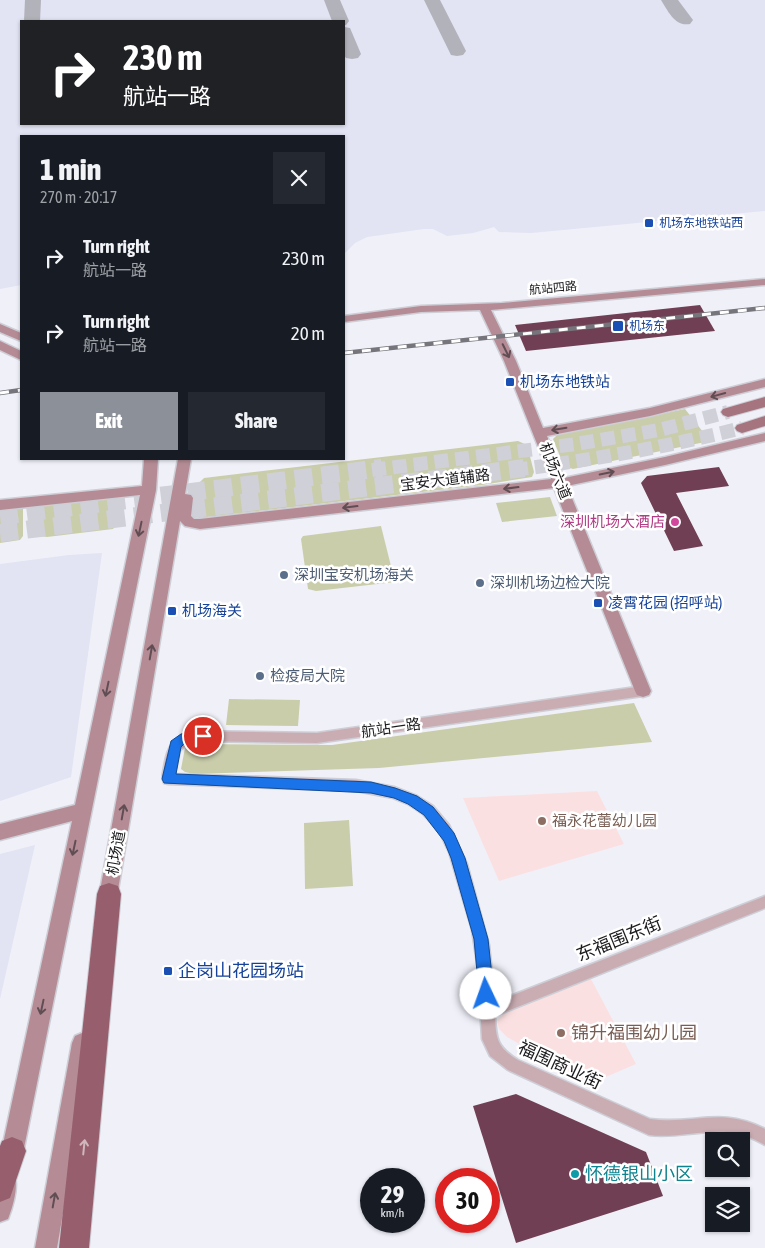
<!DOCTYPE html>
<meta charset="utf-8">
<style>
body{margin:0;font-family:"Asap Condensed","Noto Sans SC",sans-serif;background:#242831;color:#f1f3f6;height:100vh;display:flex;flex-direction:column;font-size:19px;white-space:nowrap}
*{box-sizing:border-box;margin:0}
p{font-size:16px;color:#9ea1a6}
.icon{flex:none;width:28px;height:28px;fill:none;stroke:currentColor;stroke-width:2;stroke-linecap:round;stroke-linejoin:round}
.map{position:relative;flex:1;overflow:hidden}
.drawer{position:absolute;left:20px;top:135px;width:325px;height:325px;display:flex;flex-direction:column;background:#171b24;border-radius:0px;box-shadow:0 1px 4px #0004}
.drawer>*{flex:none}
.top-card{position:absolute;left:20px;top:20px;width:325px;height:105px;border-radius:0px;box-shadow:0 1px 4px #0004;background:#202124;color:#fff;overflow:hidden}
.tools{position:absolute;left:705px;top:1132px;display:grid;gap:10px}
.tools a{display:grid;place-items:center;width:45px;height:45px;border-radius:0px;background:#171b24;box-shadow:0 1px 4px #0004;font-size:25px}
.speed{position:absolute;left:360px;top:1168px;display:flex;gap:10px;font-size:25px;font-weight:700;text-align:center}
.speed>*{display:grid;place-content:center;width:65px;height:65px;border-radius:50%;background:#171b24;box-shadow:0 1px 4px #0004;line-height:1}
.speed small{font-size:12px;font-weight:400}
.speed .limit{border:8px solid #d22;background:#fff;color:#111}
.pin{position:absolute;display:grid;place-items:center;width:42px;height:42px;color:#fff;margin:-21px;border:2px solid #fff;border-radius:50%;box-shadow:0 1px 5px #0007}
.me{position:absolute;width:55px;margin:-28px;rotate:357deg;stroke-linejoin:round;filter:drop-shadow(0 0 4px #0008)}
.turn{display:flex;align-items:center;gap:18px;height:105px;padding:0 20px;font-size:22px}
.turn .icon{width:65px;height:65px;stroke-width:2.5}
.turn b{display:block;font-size:35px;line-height:42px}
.round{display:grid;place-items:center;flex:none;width:52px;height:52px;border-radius:0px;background:#242831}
.overview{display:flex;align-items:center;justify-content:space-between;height:85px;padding:0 20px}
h1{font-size:30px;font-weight:800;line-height:38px}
.cta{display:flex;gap:10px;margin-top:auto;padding:10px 20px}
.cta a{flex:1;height:58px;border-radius:0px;background:#8c9099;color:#fff;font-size:20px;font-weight:800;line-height:58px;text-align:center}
.cta a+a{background:#242831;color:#f1f3f6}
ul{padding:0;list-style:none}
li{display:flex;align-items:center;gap:15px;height:75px;padding:0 20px}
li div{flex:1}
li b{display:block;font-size:19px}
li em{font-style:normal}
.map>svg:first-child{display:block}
.built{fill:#e2e3f3;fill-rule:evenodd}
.education{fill:#fbe0e1}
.green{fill:#cacdaa}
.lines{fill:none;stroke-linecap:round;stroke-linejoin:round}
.taxiway{fill:#b2b2ba;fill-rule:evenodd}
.building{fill:#713f54}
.primary-tunnel-far1{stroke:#d0d0d8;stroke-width:14;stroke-dasharray:14 7;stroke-linecap:butt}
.primary-tunnel{stroke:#d0d0d8;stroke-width:18;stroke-dasharray:18 9;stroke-linecap:butt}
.street-casing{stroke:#ceced6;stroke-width:3}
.secondary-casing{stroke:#ceced6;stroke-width:3}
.primary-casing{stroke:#ceced6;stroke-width:2}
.highway-casing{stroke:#ceced6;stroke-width:2}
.street{fill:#caadb3;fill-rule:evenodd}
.secondary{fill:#b58c95;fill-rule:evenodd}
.primary{fill:#a5747f;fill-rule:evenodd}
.highway{fill:#975f6d;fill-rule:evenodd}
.rail-casing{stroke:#75757b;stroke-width:4.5}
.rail{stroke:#fff;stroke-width:3;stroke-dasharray:9;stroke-linecap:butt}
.oneway{stroke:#604e54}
.oneway2{stroke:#d0b7bd}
.route{fill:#1a73e8;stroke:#114b97}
.transit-dot{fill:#1a4fb4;stroke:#fff;stroke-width:2}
.hotel-dot{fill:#d1479c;stroke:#fff;stroke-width:2}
.service-dot{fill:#5c6f8a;stroke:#fff;stroke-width:2}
.education-dot{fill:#8d6e63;stroke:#fff;stroke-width:2}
.culture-dot{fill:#0f9aa8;stroke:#fff;stroke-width:2}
.labels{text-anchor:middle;stroke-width:5;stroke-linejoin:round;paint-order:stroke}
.far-transit-label{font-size:12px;fill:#164399;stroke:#fff;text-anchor:start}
.far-street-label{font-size:12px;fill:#1b1b1e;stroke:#fff}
.transit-label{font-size:15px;fill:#164399;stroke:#fff;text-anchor:start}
.street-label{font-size:15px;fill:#1b1b1e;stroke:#fff}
.hotel-label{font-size:15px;fill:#b23c85;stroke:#fff;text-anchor:end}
.service-label{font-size:15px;fill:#4e5e75;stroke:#fff;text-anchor:start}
.education-label{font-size:15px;fill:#785e54;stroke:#fff;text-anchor:start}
.near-street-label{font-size:18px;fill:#1b1b1e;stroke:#fff}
.near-transit-label{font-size:18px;fill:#164399;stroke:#fff;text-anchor:start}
.near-education-label{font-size:18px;fill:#785e54;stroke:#fff;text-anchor:start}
.near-culture-label{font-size:18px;fill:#0d838f;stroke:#fff;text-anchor:start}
</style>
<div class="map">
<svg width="765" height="1248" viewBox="0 0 765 1248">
<rect width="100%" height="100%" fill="#f0f0f9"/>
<g class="built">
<path d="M0 0H765V211L531 233 499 232 494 227 473 233 447 236 433 229H424L367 237 355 243 344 254V136H21V285L0 289ZM21 21H344V124H21Z"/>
<path d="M102 553 71 777 0 801V564L69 555Z"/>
<path d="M35 845 0 999V854Z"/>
</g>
<g class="education">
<path d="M597 791 624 844 499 881 463 798Z"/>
<path d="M591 979 636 1064 594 1082H586L507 1037 499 1029 497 1020 504 1014Z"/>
</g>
<g class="green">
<path d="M685 409 710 441 573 469 564 466 553 439 557 435Z"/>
<path d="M518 441 527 445 534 472 532 477 482 485 199 518 196 516 200 482 204 478Z"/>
<path d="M116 497 121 501C122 509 119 523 113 529L47 537 41 536V508L45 504Z"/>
<path d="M550 497 557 516 502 522 496 503Z"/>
<path d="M0 506H21L23 508V536L20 540 0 543Z"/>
<path d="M381 526 395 582 316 591 308 589 301 539 303 536Z"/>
<path d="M229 699 300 700 298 726 226 725Z"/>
<path d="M634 703 652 742 379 768 194 774 185 772 181 769 185 748 190 744 332 745Z"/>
<path d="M349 820 353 886 305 889 304 823Z"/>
</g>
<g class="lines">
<g class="taxiway">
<path d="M25 0H41L40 21H24Z"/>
<path d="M324 0H340L349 21 346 25H344V21H332Z"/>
<path d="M424 0H440L466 51 463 55 457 56 451 55Z"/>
<path d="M661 0H678L693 20 690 24C675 27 668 11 661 0Z"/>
<path d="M344 27 350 28 361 54 358 58 352 59 346 58 344 55Z"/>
</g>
</g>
<g class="building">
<path d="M700 305 715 331 526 351 515 325Z"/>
<path d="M719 467 729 486 676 493 703 546 674 551 641 483 647 476Z"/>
<path d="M516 1094 646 1152 663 1196 516 1243 473 1106Z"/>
</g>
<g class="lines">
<g class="primary-tunnel-far1">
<path d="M372 470 576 444 659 430 728 412"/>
<path d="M514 470C591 460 666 447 742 428"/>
</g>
<g class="primary-tunnel">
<path d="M0 516 382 468"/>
<path d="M0 533 524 468"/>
</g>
<g class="street-casing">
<path id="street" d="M643 686 647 688 649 691 647 694 643 696 317 743 192 741 180 750 175 774 356 780 394 787 417 796 433 806 449 825 467 864 489 945 495 1002 765 896V908L495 1016C496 1039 497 1047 518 1060L650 1119C695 1125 720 1106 765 1129V1145C757 1141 749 1136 740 1134 710 1127 679 1139 649 1135L508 1070 490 1056 482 1039 478 970 472 930 449 852 440 833 423 814 408 804 393 798 356 791 168 784 164 783C161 777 163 773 164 767 167 747 173 737 192 731L317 733Z"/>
</g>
<g class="secondary-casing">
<g id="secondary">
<path d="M765 279V285L491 310 516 361 543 428 650 408 765 379V387L650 416 547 436 564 478 665 457 765 433V441L665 465 567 486 651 691 649 695 643 697 637 695 635 691 554 488 200 529 185 526 180 521 116 902 113 908 107 910 101 908 98 902 178 459H191L185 494 191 495 193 498 191 516 194 519H200L551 479 504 361 480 310 421 312 344 322V316L421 306 502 303Z"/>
<path d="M0 324 21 333V341L0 332Z"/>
<path d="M0 341 21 351V360L0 350Z"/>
<path d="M144 459H158L156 490 22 1158 18 1165 11 1169 4 1165 0 1158 72 821 0 840V824L75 805 140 495 0 510V500L142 486Z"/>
<path d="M82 1033 89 1036 92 1043 57 1248H35L72 1043 75 1036Z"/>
<path d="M6 1170 14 1173C19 1186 13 1206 8 1219L0 1222V1173Z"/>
</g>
</g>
<g class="primary-casing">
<g id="primary">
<path d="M765 397V407L728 417 723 415 721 412 723 409Z"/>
<path d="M765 416V426L742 433 737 431 735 428 737 425Z"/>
</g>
</g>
<g class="highway-casing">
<g id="highway">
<path d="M109 883 118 886 121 894 89 1248H59L97 894 100 886Z"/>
<path d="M12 1137 22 1141 26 1151 10 1198 0 1202V1146L2 1141Z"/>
</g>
</g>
<use href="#street" class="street"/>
<use href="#secondary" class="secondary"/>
<use href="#primary" class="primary"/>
<use href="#highway" class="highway"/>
<g class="rail-casing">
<g id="rail">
<path d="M344 353 765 308"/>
<path d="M0 393 21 390"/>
</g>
</g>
<use href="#rail" class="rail"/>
</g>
<defs><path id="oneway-shaft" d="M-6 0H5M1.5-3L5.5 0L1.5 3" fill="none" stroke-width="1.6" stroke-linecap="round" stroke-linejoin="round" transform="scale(1.25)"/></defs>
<g class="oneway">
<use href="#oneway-shaft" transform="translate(506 351) rotate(64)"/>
<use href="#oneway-shaft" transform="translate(718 395) rotate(165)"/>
<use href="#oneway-shaft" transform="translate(559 429) rotate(171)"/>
<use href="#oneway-shaft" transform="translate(607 473) rotate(-12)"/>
<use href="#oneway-shaft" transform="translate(511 488) rotate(173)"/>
<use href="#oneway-shaft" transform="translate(350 507) rotate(173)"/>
<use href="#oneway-shaft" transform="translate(140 529) rotate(102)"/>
<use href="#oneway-shaft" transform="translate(151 652) rotate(-80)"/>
<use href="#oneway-shaft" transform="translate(107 689) rotate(102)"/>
<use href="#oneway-shaft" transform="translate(123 812) rotate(-80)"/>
<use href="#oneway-shaft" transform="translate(74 848) rotate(102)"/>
<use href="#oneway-shaft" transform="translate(42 1007) rotate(102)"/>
<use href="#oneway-shaft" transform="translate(54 1200) rotate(-80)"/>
</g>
<use class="oneway2" href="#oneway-shaft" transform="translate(84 1147) rotate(-84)"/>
<path class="route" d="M203 731 208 732 209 736 208 739 185 743 181 747 176 774 371 782 395 788 417 796 433 807 454 833 465 858 488 939 494 994 492 999 486 1002 481 999 479 994 474 939 451 858 444 841 424 815 408 804 394 798 371 793 164 783 162 779 171 741 181 734Z"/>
<g class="transit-dot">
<rect x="644" y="218" width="10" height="10" rx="2.5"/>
<rect x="612" y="320" width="12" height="12" rx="2.5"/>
<rect x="505" y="377" width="10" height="10" rx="2.5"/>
<rect x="593" y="598" width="10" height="10" rx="2.5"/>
<rect x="167" y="606" width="10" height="10" rx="2.5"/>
<rect x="163" y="966" width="10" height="10" rx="2.5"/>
</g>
<circle class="hotel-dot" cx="675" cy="522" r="5"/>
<g class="service-dot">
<circle cx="284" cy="575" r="5"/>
<circle cx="480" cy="583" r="5"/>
<circle cx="260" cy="676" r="5"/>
</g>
<g class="education-dot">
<circle cx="542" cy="821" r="5"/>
<circle cx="561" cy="1033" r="5"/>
</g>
<circle class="culture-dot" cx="575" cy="1174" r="5"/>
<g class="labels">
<g class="far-transit-label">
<text x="659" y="227">机场东地铁站西</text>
<text x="629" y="330">机场东</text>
</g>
<g class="far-street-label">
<text transform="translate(553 288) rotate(-5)" y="4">航站四路</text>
</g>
<g class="transit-label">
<text x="520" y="387">机场东地铁站</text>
<text x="608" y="608">凌霄花园 (招呼站)</text>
<text x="182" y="616">机场海关</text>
</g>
<g class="street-label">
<text transform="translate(555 471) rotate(68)" y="5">机场六道</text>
<text transform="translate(445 480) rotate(-7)" y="5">宝安大道辅路</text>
<text transform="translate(391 728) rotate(-8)" y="5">航站一路</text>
<text transform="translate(116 853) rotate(-80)" y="5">机场道</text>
</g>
<g class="hotel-label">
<text x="665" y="527">深圳机场大酒店</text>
</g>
<g class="service-label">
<text x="294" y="580">深圳宝安机场海关</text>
<text x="490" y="588">深圳机场边检大院</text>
<text x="270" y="681">检疫局大院</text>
</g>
<g class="education-label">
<text x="552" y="826">福永花蕾幼儿园</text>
</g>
<g class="near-street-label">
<text transform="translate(619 939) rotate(-22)" y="6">东福围东街</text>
<text transform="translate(560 1065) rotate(25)" y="6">福围商业街</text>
</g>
<g class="near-transit-label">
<text x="178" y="977">企岗山花园场站</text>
</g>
<g class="near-education-label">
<text x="571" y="1039">锦升福围幼儿园</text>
</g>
<g class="near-culture-label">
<text x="585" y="1180">怀德银山小区</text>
</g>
</g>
</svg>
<div class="tools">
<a><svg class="icon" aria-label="search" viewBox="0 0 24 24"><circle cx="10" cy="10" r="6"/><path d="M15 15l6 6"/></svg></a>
<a><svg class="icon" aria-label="layers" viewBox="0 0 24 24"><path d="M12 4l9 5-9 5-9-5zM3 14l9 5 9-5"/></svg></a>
</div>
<div class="speed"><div>29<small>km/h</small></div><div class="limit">30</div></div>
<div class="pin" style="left:203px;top:736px;background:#d93025"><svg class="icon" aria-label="arrive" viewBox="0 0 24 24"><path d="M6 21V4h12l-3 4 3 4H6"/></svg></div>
<svg class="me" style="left:486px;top:994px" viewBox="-20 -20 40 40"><circle r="19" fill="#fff"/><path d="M0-13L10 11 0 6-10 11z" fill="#1a73e8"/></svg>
<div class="top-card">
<div class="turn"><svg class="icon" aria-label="right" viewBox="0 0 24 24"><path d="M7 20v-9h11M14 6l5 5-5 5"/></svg><div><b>230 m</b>航站一路</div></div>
</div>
<section class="drawer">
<div class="overview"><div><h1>1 min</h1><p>270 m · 20:17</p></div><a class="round"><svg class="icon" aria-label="close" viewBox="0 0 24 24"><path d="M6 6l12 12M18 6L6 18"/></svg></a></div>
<ul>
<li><svg class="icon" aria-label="right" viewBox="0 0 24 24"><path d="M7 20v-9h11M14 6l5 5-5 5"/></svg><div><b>Turn right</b><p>航站一路</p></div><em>230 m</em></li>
<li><svg class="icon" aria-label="right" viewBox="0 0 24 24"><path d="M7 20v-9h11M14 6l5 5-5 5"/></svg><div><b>Turn right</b><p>航站一路</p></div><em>20 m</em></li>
</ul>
<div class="cta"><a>Exit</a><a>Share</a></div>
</section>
</div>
